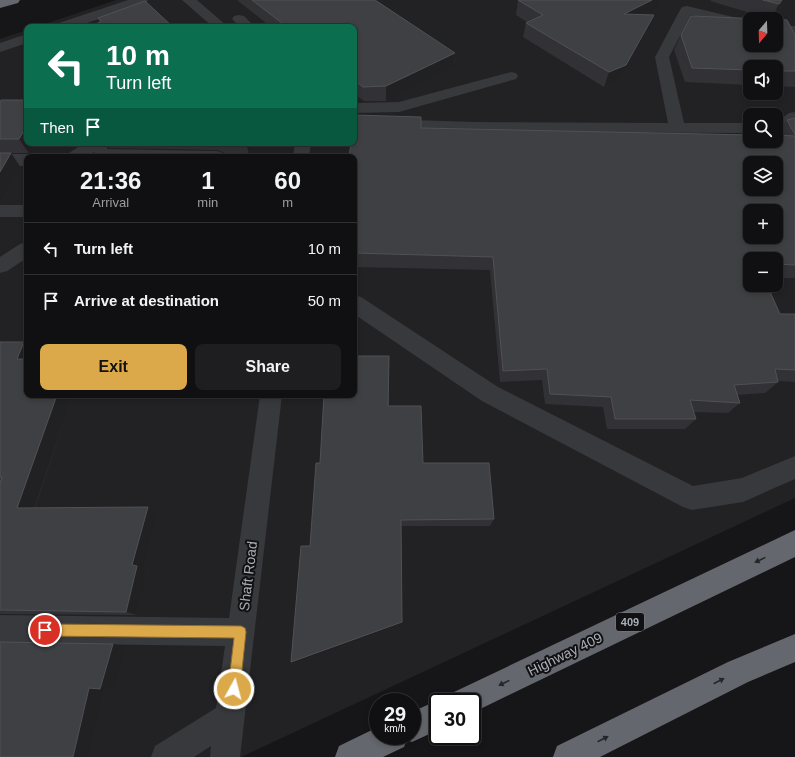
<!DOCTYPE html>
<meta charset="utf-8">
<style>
body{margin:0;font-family:Arial,sans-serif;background:#1e1e20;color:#f1f3f6;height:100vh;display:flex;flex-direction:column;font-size:15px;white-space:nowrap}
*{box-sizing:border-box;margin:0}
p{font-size:13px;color:#9c9d9f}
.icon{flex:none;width:22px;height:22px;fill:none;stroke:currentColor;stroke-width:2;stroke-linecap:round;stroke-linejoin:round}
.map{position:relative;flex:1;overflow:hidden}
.side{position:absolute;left:24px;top:154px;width:333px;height:244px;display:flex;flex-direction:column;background:#101012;border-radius:8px;box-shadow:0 2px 6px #0003,0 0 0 1px #303032}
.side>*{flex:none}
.hud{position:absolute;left:24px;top:24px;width:333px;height:122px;border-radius:8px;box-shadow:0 2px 6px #0003,0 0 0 1px #303032;background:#0b6e4f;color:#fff;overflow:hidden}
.needle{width:26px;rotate:199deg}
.fabs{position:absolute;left:743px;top:12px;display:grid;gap:8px}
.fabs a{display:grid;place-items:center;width:40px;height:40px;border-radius:8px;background:#101012;box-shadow:0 2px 6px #0003,0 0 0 1px #303032;font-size:20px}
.speed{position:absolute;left:369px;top:693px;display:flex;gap:8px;font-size:20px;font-weight:700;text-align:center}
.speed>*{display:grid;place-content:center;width:52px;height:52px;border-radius:50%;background:#101012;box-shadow:0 2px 6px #0003,0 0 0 1px #303032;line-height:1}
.speed small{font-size:10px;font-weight:400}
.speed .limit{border:2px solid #111;border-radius:6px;background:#fff;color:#111}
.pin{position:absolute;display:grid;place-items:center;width:34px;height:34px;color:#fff;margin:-17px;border:2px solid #fff;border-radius:50%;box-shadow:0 1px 4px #0007}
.me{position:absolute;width:44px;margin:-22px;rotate:7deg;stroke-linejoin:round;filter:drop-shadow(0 0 3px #0008)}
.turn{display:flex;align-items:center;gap:14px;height:84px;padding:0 16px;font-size:18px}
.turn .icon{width:52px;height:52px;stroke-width:2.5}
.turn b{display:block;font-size:28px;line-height:34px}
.then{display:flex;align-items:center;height:38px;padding:0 16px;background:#0003;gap:8px;font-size:15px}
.eta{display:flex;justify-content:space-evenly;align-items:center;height:68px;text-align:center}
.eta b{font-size:24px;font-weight:700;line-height:28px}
.primary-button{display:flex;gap:8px;margin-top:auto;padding:8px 16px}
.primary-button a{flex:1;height:46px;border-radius:8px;background:#dca94a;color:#111;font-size:16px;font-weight:700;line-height:46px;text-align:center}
.primary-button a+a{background:#1e1e20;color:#f1f3f6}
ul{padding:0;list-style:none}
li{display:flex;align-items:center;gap:12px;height:52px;padding:0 16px;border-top:1px solid #303032}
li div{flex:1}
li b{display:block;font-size:15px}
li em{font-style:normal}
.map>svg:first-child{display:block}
.built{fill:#222225;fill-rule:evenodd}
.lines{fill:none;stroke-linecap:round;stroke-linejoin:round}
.minor{fill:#38393c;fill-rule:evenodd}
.highway{fill:#64676d;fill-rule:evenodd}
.wall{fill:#323236}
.shaded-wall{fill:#212124}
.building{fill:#3f4043;stroke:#505155;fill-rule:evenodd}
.oneway{fill:#26262a}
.route{fill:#dca94a;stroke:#8f6e30}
.labels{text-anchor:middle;stroke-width:4;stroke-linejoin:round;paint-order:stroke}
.shield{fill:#111113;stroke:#7c7f85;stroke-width:1}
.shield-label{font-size:11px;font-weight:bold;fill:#aaaeb6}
.near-street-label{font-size:14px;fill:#aaaeb6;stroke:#111113}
</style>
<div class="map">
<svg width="795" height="757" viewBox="0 0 795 757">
<rect width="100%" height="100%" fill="#161618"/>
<path class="built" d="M116 0H795V498L241 757H0V39L27 30V143H354V27H36ZM750 19H776V45H750ZM750 67H776V93H750ZM750 115H776V141H750ZM27 157H354V395H27ZM750 163H776V189H750ZM750 211H776V237H750ZM750 259H776V285H750Z"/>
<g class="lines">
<g class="minor">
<path d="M128 0H148L146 3 75 27H54L56 24Z"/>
<path d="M182 0H197L228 27H213Z"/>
<path d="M687 6 750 21V29L691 15 669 57 684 123H750V133L473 132 354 128V118L473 122 668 123 655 57 680 10 682 7Z"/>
<path d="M239 15 244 16 255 27H240L232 19 234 16Z"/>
<path d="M776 25 795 26V34L776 33Z"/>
<path d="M27 34V43L0 52V43Z"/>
<path d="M511 72 516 73 518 76 516 79 399 112 354 113V103L399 102Z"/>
<path d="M795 112V124L784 132 776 133V122L789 113Z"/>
<path d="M84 143H104L108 149 217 151 223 153 225 157H96L94 152 87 157H67L69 153Z"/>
<path d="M295 143H311L309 157H293Z"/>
<path d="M0 154H27L34 157H27V166H0Z"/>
<rect x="0" y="205" width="27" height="12"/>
<path d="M27 242V258L7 271 0 273V257L20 244Z"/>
<path d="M354 295 361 297 498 387 693 486 742 478 795 456V479L743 502 692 510 683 507 482 401 354 314Z"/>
<path d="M260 395H282L240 757H210L211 746 194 757H151L155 746 216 708 225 646 0 643V615L229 618Z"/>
</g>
<g class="highway">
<path d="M0 0H20L18 3 0 8Z"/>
<path d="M795 530V557L474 712 472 713V702H449L454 692Z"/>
<path d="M795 634V662L748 682 600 757H553L557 746 728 662Z"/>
<path d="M438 700 443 702H438V730L412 742 407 740 404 747 383 757H335L339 746 378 727V736H412V712Z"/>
</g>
</g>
<g class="wall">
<path d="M237 0H375L455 53 454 68 386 101H364L354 94V27H271Z"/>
<path d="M518 0 656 10 646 15 649 30 621 79 604 87 523 37 526 23 527 22 516 15Z"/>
<path d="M711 0H783L771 19 710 1Z"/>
<path d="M681 35H795V87L776 86V67H750V85L685 82 674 50Z"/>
<path d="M27 100V143L29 153H11L21 168 1 204H0V102Z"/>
<path d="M795 118V278H776V259H750L780 314H795V382L778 381V382L765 393 737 395 740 403 728 413 693 412 696 419 685 429H607L603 407 545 404 542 380 500 382 490 270 354 267V157L421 128 778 135 777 134 787 120Z"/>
<path d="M107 143H251L249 154 225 153 217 150 109 148Z"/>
<path d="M0 342H24L27 345V395H73L35 508 158 515 144 569 148 571 137 615 0 614Z"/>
<path d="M389 356V406L423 463 494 519 490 526H401L402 625 296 664 291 662 310 546 320 463 324 399 323 395H354Z"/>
</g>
<g class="shaded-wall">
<path d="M652 0H659L656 10 619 29 624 14Z"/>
<path d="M782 0H783L771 19 779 4Z"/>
<path d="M654 15 649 30 621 79 604 87 609 72Z"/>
<path d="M455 53 454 68 386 101V86Z"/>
<path d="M27 126V143H35L29 153 19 139Z"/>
<path d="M246 143H251L249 154Z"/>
<path d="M11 153 21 168 1 204H0V172Z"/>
<path d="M24 342 27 345V368L17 359Z"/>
<path d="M57 395H73L32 515 17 508Z"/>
<path d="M148 507 158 515 144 569 148 571 137 615 126 612 132 565Z"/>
<path d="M402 622V625L296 664 291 662Z"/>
<path d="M113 644 125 646 114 689H100Z"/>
<path d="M89 688 103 689 88 757H73Z"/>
</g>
<g class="building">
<path d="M252 0H375L455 53 386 86 363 87 354 80V27H287Z"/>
<path d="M518 0H652L624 14 654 15 626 65 609 72 526 23 543 15Z"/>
<path d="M763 0H782L779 4Z"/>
<path d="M145 1 173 27H86L101 22 98 18Z"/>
<path d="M691 16 764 19H750V45H776V19L787 20 795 35V71H776V67H750V70L692 68 681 35Z"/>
<path d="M1 100H27V126L19 139H0V102Z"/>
<path d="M354 115 421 117V128L750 135V141H776V135L795 136V265L776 264V259H750V285H767L780 314H795V370L775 369 778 382 734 385 740 403 690 400 696 419H615L611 397 550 394 547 369 503 371 493 257 354 253V157H349L351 143H354ZM750 163H776V189H750ZM750 211H776V237H750Z"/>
<path d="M795 118V135L787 120Z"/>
<path d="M0 153H11L0 172Z"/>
<path d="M0 342H24L17 359H27V395H57L17 508 148 507 132 565 137 566 126 612 0 610V483L2 477H0Z"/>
<path d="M354 356H389L388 406H421L423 463H489L494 519 401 520 402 622 291 662 301 546H310L316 463H320L324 395H354Z"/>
<path d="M0 642 113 644 100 689 89 688 73 757H0Z"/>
</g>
<defs><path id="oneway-solid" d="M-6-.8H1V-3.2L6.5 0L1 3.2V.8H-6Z"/></defs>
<g class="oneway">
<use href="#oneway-solid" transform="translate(760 560) rotate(154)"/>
<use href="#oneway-solid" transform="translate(719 681) rotate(-27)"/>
<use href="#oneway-solid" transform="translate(504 683) rotate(154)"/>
<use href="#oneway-solid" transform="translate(603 739) rotate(-27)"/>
</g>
<path class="route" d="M45 624 241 626 245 628 246 632 240 689 238 693 234 695 229 693 228 689 234 638 45 636 41 634 39 630 41 626Z"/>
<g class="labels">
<rect class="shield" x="616" y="613" width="28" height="18" rx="3"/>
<g class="shield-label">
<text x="630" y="626">409</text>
</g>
<g class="near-street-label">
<text transform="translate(248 576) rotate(-83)" y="5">Shaft Road</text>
<text transform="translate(565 654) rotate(-26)" y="5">Highway 409</text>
</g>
</g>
</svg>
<div class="fabs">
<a><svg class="needle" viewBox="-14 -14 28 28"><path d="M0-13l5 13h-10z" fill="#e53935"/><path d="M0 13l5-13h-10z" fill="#9c9d9f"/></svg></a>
<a><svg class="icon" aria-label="sound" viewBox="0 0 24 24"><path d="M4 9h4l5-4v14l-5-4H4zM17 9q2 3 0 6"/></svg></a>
<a><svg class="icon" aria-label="search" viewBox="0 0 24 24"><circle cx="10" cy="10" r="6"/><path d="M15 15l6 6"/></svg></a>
<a><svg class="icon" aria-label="layers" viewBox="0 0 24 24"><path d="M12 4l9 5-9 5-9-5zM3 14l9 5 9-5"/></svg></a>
<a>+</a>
<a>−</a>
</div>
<div class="speed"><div>29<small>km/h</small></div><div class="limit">30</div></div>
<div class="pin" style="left:45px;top:630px;background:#d93025"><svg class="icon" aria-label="arrive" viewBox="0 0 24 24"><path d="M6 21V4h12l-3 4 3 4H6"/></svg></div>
<svg class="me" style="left:234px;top:689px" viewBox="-20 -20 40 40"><circle r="17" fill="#dca94a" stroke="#fff" stroke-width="3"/><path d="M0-11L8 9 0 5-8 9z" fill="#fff"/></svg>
<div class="hud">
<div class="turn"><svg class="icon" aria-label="left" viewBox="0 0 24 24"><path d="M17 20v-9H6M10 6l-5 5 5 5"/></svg><div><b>10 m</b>Turn left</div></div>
<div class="then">Then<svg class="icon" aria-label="arrive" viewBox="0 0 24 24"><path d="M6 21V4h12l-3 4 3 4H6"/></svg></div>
</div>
<section class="side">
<div class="eta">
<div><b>21:36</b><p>Arrival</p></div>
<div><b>1</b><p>min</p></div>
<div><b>60</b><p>m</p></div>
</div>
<ul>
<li><svg class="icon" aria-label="left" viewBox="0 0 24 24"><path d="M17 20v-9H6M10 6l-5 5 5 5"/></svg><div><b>Turn left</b></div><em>10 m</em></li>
<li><svg class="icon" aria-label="arrive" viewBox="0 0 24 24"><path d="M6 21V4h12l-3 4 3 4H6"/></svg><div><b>Arrive at destination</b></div><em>50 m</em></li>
</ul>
<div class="primary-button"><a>Exit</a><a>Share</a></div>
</section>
</div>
